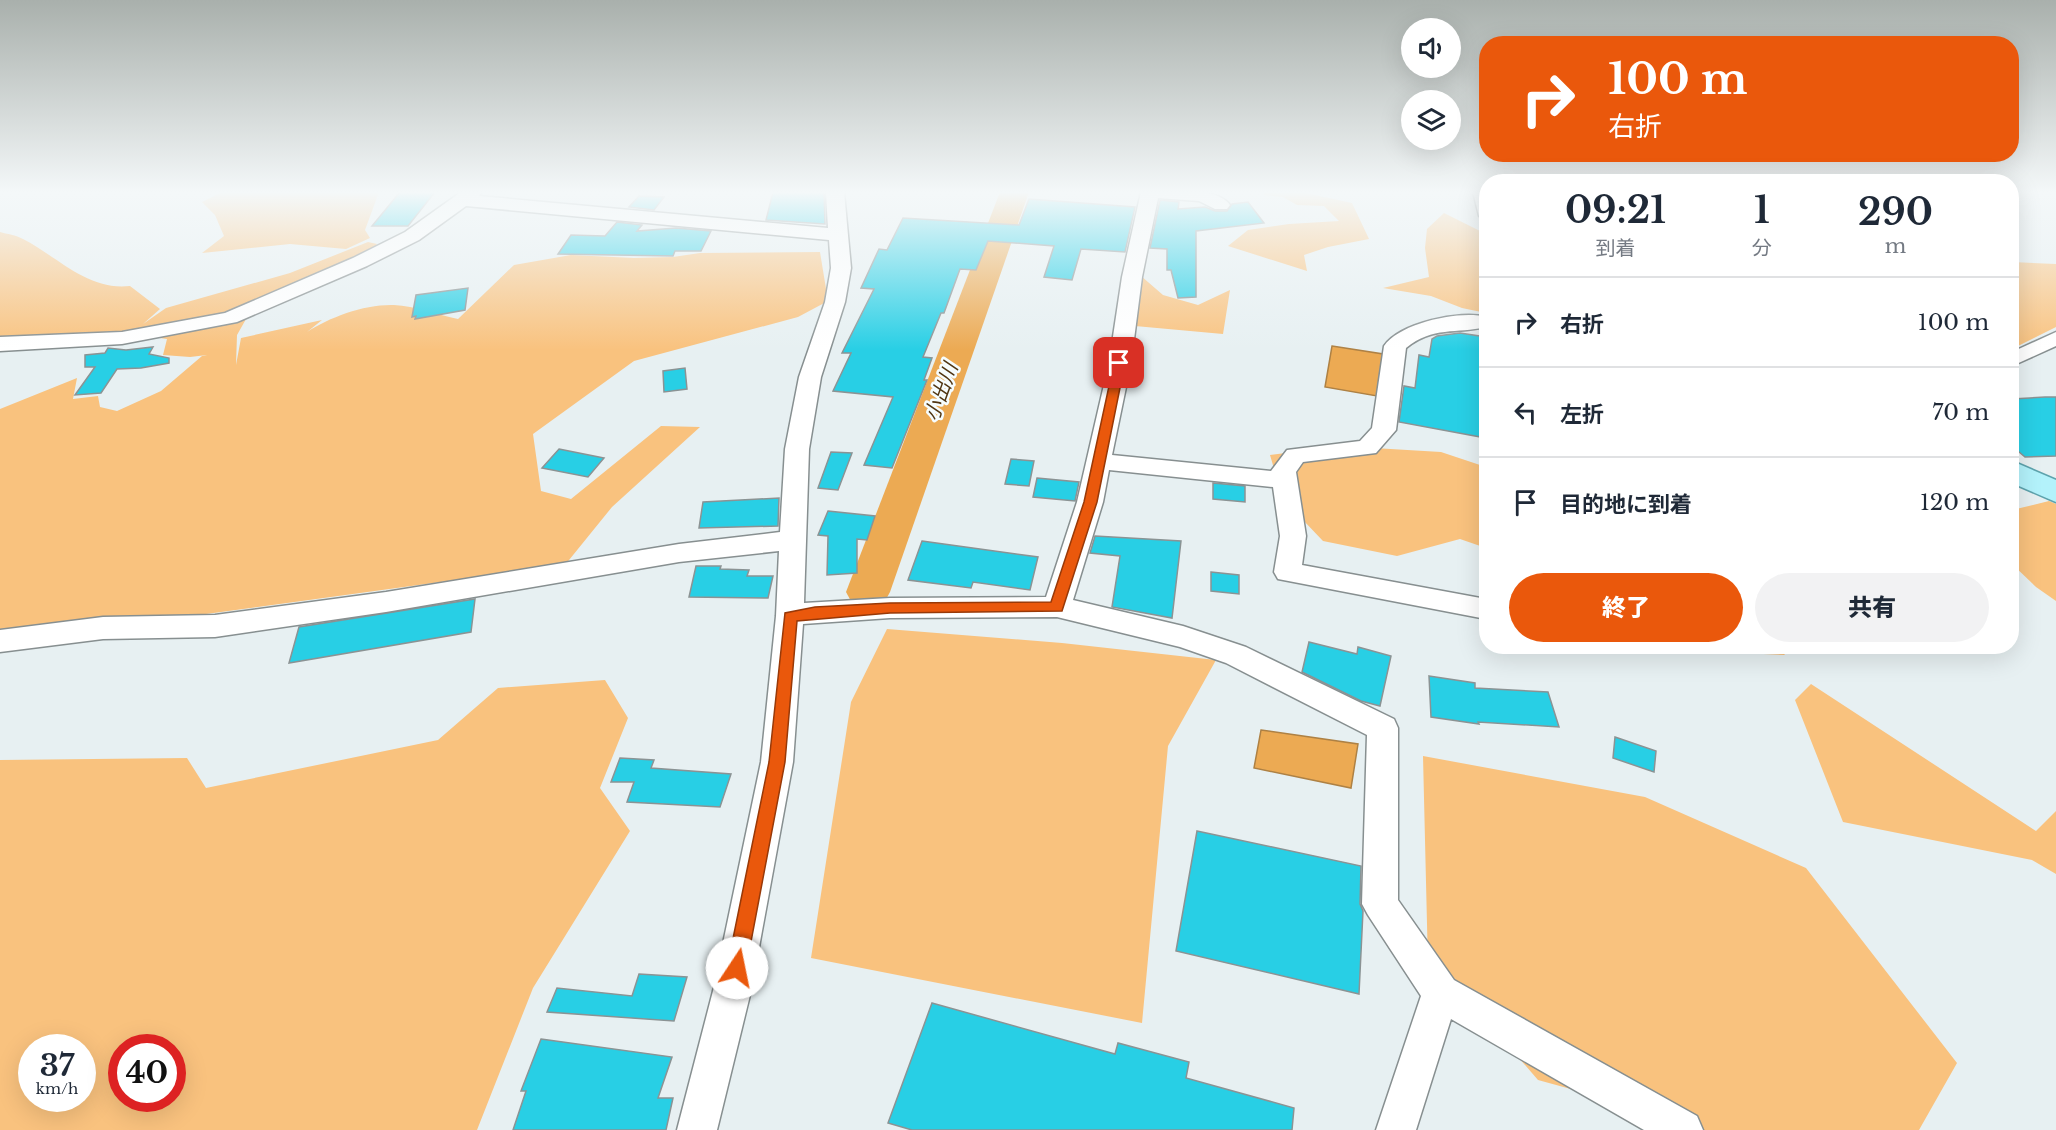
<!DOCTYPE html>
<html lang="ja">
<meta charset="utf-8">
<style>
body{margin:0;font-family:"Libre Baskerville","Noto Sans JP",serif;background:#f2f2f3;color:#1f2937;height:100vh;display:flex;flex-direction:column;font-size:22px;white-space:nowrap}
*{box-sizing:border-box;margin:0}
p{font-size:20px;color:#747a83}
.icon{flex:none;width:33px;height:33px;fill:none;stroke:currentColor;stroke-width:2;stroke-linecap:round;stroke-linejoin:round}
.map{position:relative;flex:1;overflow:hidden}
.details{position:absolute;left:1479px;top:174px;width:540px;height:480px;display:flex;flex-direction:column;background:#fff;border-radius:24px;box-shadow:0 6px 24px #0002}
.details>*{flex:none}
.banner{position:absolute;left:1479px;top:36px;width:540px;height:126px;border-radius:24px;box-shadow:0 6px 24px #0002;background:#ea580c;color:#fff;overflow:hidden}
.controls{position:absolute;left:1401px;top:18px;display:grid;gap:12px}
.controls a{display:grid;place-items:center;width:60px;height:60px;border-radius:50%;background:#fff;box-shadow:0 6px 24px #0002;font-size:30px}
.speed{position:absolute;left:18px;top:1034px;display:flex;gap:12px;font-size:30px;font-weight:700;text-align:center}
.speed>*{display:grid;place-content:center;width:78px;height:78px;border-radius:50%;background:#fff;box-shadow:0 6px 24px #0002;line-height:1}
.speed small{font-size:15px;font-weight:400}
.speed .limit{border:9px solid #d22;background:#fff;color:#111}
.pin{position:absolute;display:grid;place-items:center;width:51px;height:51px;color:#fff;margin:-26px;border-radius:12px;box-shadow:0 3px 9px #0006}
.me{position:absolute;width:66px;margin:-33px;rotate:11deg;stroke-linejoin:round;filter:drop-shadow(0 0 4px #0008)}
.turn{display:flex;align-items:center;gap:21px;height:126px;padding:0 30px;font-size:27px}
.turn .icon{width:78px;height:78px;stroke-width:2.5}
.turn b{display:block;font-size:42px;line-height:51px}
.eta{display:flex;justify-content:space-evenly;align-items:center;height:102px;text-align:center}
.eta b{font-size:36px;font-weight:800;line-height:42px}
.primary-button{display:flex;gap:12px;margin-top:auto;padding:12px 30px}
.primary-button a{flex:1;height:69px;border-radius:36px;background:#ea580c;color:#fff;font-size:24px;font-weight:800;line-height:69px;text-align:center}
.primary-button a+a{background:#f2f2f3;color:#1f2937}
ul{padding:0;list-style:none}
li{display:flex;align-items:center;gap:18px;height:90px;padding:0 30px;border-top:2px solid #e0e1e3}
li div{flex:1}
li b{display:block;font-size:22px}
li em{font-style:normal}
.map>svg:first-child{display:block}
.green{fill:#f9c27e;fill-rule:evenodd}
.water{fill:#ecaa53;stroke:#ae8144;stroke-width:1.5}
.lines{fill:none;stroke-linecap:round;stroke-linejoin:round}
.river{fill:#ecaa53;fill-rule:evenodd}
.building{fill:#28cfe5;stroke:#8b9394;stroke-width:1.5}
.minor-casing{stroke:#878f90;stroke-width:3}
.major-casing{stroke:#5ea3ad;stroke-width:3}
.minor{fill:#fff;fill-rule:evenodd}
.major{fill:#b3f2fb;fill-rule:evenodd}
.route{fill:#ea580c;stroke:#983908;stroke-width:1.5}
.labels{text-anchor:middle;stroke-width:5;stroke-linejoin:round;paint-order:stroke}
.water-label{font-size:20px;font-style:italic;fill:#513612;stroke:#f6fdfe}
</style>
<div class="map">
<svg width="2056" height="1130" viewBox="0 0 2056 1130">
<rect width="100%" height="100%" fill="#e7f0f2"/>
<g class="green">
<path d="M222 192H379L365 230 370 238 346 249 290 244 202 253 224 236 215 215 202 202Z"/>
<path d="M1264 192H1301L1352 203 1369 239 1328 247 1304 255 1307 271 1228 246 1248 230 1289 224 1339 221 1324 206 1297 205 1283 197 1264 195Z"/>
<path d="M1444 213 1486 234V313L1462 308 1431 296 1383 288 1429 277 1425 248 1427 229Z"/>
<path d="M0 232C7 234 16 235 23 239 58 257 88 291 130 286L160 309 143 324 166 308 290 273 368 242 377 244 366 255 254 305 237 335 236 365 241 338 322 320 307 332C330 317 365 304 394 305 415 306 438 315 458 319L514 265 571 255 634 258 673 257 700 253 820 252 828 301 798 317 634 361 533 434 541 491 571 499 661 426 700 427 612 507 565 565 103 628 55 626 0 629V409L77 378 73 399 98 396 100 407 117 411 161 391 202 356 207 355 190 357 163 355 167 339 130 334 0 348Z"/>
<path d="M2012 262 2056 264V327L2012 349Z"/>
<path d="M1141 276 1163 295 1198 305 1230 290 1223 334 1135 326Z"/>
<path d="M1340 446 1441 452 1486 467V548L1460 539 1397 556 1323 541 1283 499 1270 455Z"/>
<path d="M2049 501 2056 504V601L2036 587 2012 564V510Z"/>
<path d="M887 629 1062 643 1216 660 1168 746 1142 1023 811 958 851 702Z"/>
<path d="M1590 646H1793V647L1784 655Z"/>
<path d="M605 680 628 718 600 788 630 831 533 988 477 1130H0V760L187 758 206 788 438 740 498 688ZM32 1047H82V1098H32ZM122 1047H172V1098H122Z"/>
<path d="M1811 684 2036 831 2056 811V874L2032 860 1843 822 1795 700Z"/>
<path d="M1423 756 1645 797 1806 868 1957 1063 1919 1130H1685L1647 1110 1538 1080 1473 1005 1428 966Z"/>
</g>
<g class="water">
<path d="M1332 346 1383 354 1377 396 1325 387Z"/>
<path d="M1261 730 1358 744 1351 788 1254 768Z"/>
</g>
<g class="lines">
<path class="river" d="M1000 192H1029L890 592 884 603 868 608 852 603 846 592Z"/>
</g>
<g class="building">
<path d="M400 192H435L408 226H372Z"/>
<path d="M773 192H824L825 224 766 220Z"/>
<path d="M639 196 664 197 654 210 629 207Z"/>
<path d="M1029 199 1135 207 1125 252 1081 249 1072 280 1044 277 1054 246 988 241 976 270 960 269 944 313H941L923 357 932 358 924 380H927L892 468 864 465 893 397 833 391 851 353H842L874 289 861 288 879 249 887 250 903 218 1019 225Z"/>
<path d="M1160 200 1179 202 1178 209 1205 207 1215 211H1227L1232 204 1248 202 1264 223 1196 231V297L1178 298 1171 270H1167V249L1150 248Z"/>
<path d="M617 222 642 225 637 231 676 228 711 231 701 251H675L673 256 558 254 571 235 605 236Z"/>
<path d="M468 288 465 310 415 319 416 316 412 317 416 295Z"/>
<path d="M1460 333 1486 337V438L1399 422 1404 386 1415 388 1419 355 1429 357 1432 339 1437 336Z"/>
<path d="M153 347 149 354 169 358V363L141 368 117 369 101 393 75 395 95 367H85V355L105 353 108 348 126 350Z"/>
<path d="M685 368 687 389 664 392 663 371Z"/>
<path d="M2045 397H2056V456L2025 457 2012 446V399Z"/>
<path d="M559 449 604 458 588 477 542 468Z"/>
<path d="M831 452 852 453 838 490 818 488Z"/>
<path d="M1011 459 1034 461 1029 486 1005 484Z"/>
<path d="M1037 478 1079 482 1075 501 1033 497Z"/>
<path d="M1213 483 1245 486V502L1213 499Z"/>
<path d="M779 498 778 526 699 528 703 502Z"/>
<path d="M828 511 875 516 867 540 857 539V573L827 575 828 536 818 535Z"/>
<path d="M1095 536 1181 541 1172 618 1112 607 1120 556 1090 553Z"/>
<path d="M922 541 1038 557 1030 590 973 582 971 588 908 580Z"/>
<path d="M696 566H721L720 569 749 570 747 576H773L768 598 689 597Z"/>
<path d="M1211 572 1239 575V594L1211 591Z"/>
<path d="M475 599 471 632 289 663 299 627Z"/>
<path d="M1309 642 1357 654 1358 647 1391 656 1380 706 1361 701 1302 672Z"/>
<path d="M1429 676 1475 683V688L1548 692 1559 727 1478 722 1479 724 1431 717Z"/>
<path d="M1615 737 1656 751 1654 772 1613 758Z"/>
<path d="M620 758 654 760 651 768 731 774 720 807 627 802 634 782H611Z"/>
<path d="M1197 831 1361 866 1360 904 1363 911 1359 994 1176 951Z"/>
<path d="M639 974 687 977 674 1021 547 1012 557 988 632 996Z"/>
<path d="M932 1003 1115 1054 1118 1043 1189 1062 1186 1078 1294 1108 1292 1130H912L888 1123Z"/>
<path d="M541 1039 672 1057 658 1098H673L666 1130H513L526 1091H521Z"/>
</g>
<g class="lines">
<g class="minor-casing">
<g id="minor">
<path d="M461 192H482L479 196 828 228 826 192H844L851 268 845 302 821 377 809 449 804 603 890 598 1046 597 1077 502 1109 363 1122 277 1141 192C1164 192 1216 185 1230 205L1227 209H1215L1199 201 1158 198 1142 277 1131 363 1112 455 1271 471 1287 450 1360 441 1372 428 1384 346C1400 323 1460 310 1486 317V327C1456 334 1433 326 1406 348L1396 430 1376 453 1303 462 1296 472 1306 536 1302 565 1486 599V619L1278 579 1274 572 1280 536 1273 487 1109 470 1103 502 1073 600 1183 626 1246 647 1394 719 1398 728V900L1454 980 1697 1116 1703 1130H1644L1451 1019 1416 1130H1376L1421 996 1368 915 1362 904 1367 735 1226 663 1180 647 1057 617 890 618 803 624 793 762 751 991 717 1130H677L713 991 761 762 776 616 779 551 679 562 386 612 215 637 103 639 0 652V630L103 617 215 615 386 592 679 544 780 532 785 449 799 377 825 302 831 268 829 240 466 206 419 240 367 266 237 322 122 344 0 351V337L122 332 225 313 353 258 405 232Z"/>
<path d="M1473 192H1486V217L1479 216Z"/>
<path d="M2056 332V346L2012 366V352Z"/>
</g>
</g>
<g class="major-casing">
<path id="major" d="M2012 461 2056 480V502L2012 483Z"/>
</g>
<use href="#minor" class="minor"/>
<use href="#major" class="major"/>
</g>
<linearGradient id="sky" x2="0" y2="1"><stop stop-color="#a9b0ac"/><stop offset="0.55" stop-color="#f4f8f9"/><stop offset="1" stop-color="#f4f8f9" stop-opacity="0"/></linearGradient>
<rect width="2056" height="350" fill="url(#sky)"/>
<path class="route" d="M1119 359 1125 363 1097 502 1062 611 890 613 797 621 785 762 746 968 743 974 737 977 730 974 727 968 769 762 785 613 815 607 890 603 1051 602 1084 502 1114 363Z"/>
<g class="labels">
<g class="water-label">
<text transform="translate(941 392) rotate(-70)" y="7">小出川</text>
</g>
</g>
</svg>
<div class="controls">
<a><svg class="icon" aria-label="sound" viewBox="0 0 24 24"><path d="M4 9h4l5-4v14l-5-4H4zM17 9q2 3 0 6"/></svg></a>
<a><svg class="icon" aria-label="layers" viewBox="0 0 24 24"><path d="M12 4l9 5-9 5-9-5zM3 14l9 5 9-5"/></svg></a>
</div>
<div class="speed"><div>37<small>km/h</small></div><div class="limit">40</div></div>
<div class="pin" style="left:1119px;top:363px;background:#d93025"><svg class="icon" aria-label="arrive" viewBox="0 0 24 24"><path d="M6 21V4h12l-3 4 3 4H6"/></svg></div>
<svg class="me" style="left:737px;top:968px" viewBox="-20 -20 40 40"><circle r="19" fill="#fff"/><path d="M0-13L10 11 0 6-10 11z" fill="#ea580c"/></svg>
<div class="banner">
<div class="turn"><svg class="icon" aria-label="right" viewBox="0 0 24 24"><path d="M7 20v-9h11M14 6l5 5-5 5"/></svg><div><b>100 m</b>右折</div></div>
</div>
<section class="details">
<div class="eta">
<div><b>09:21</b><p>到着</p></div>
<div><b>1</b><p>分</p></div>
<div><b>290</b><p>m</p></div>
</div>
<ul>
<li><svg class="icon" aria-label="right" viewBox="0 0 24 24"><path d="M7 20v-9h11M14 6l5 5-5 5"/></svg><div><b>右折</b></div><em>100 m</em></li>
<li><svg class="icon" aria-label="left" viewBox="0 0 24 24"><path d="M17 20v-9H6M10 6l-5 5 5 5"/></svg><div><b>左折</b></div><em>70 m</em></li>
<li><svg class="icon" aria-label="arrive" viewBox="0 0 24 24"><path d="M6 21V4h12l-3 4 3 4H6"/></svg><div><b>目的地に到着</b></div><em>120 m</em></li>
</ul>
<div class="primary-button"><a>終了</a><a>共有</a></div>
</section>
</div>
